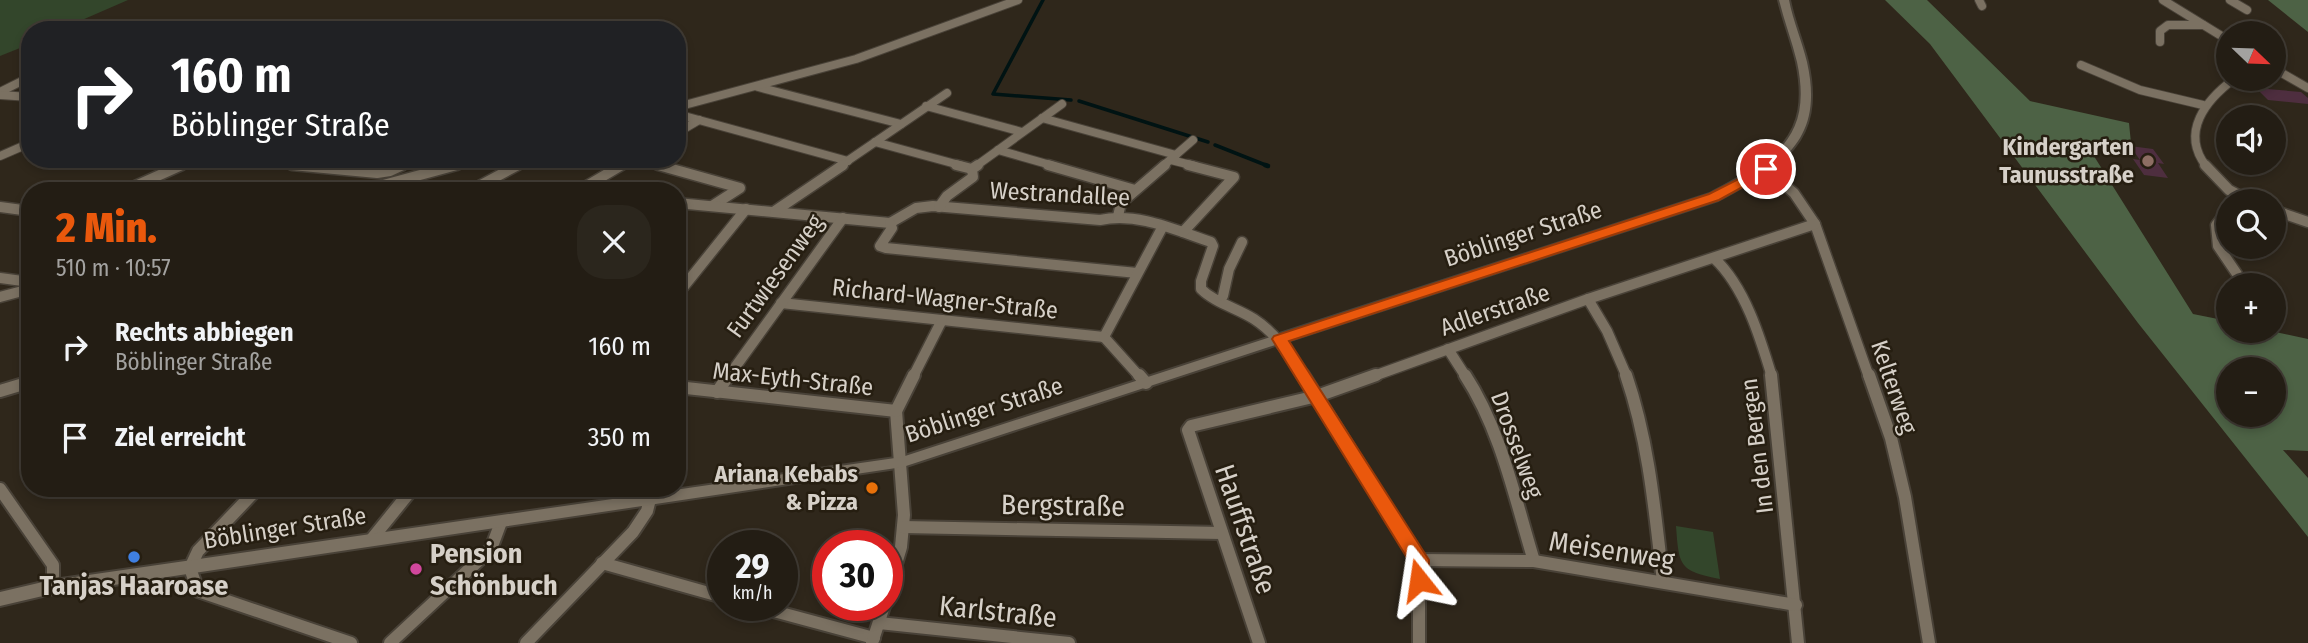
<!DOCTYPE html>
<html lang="de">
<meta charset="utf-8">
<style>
body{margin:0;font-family:"Fira Sans Condensed",sans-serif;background:#2b261d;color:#f1f3f6;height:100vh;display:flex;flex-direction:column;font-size:26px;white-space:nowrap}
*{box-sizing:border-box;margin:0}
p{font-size:23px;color:#a3a2a0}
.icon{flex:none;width:38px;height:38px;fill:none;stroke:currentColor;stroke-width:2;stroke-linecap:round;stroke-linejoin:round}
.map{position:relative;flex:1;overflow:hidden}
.drawer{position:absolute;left:21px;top:182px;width:665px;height:315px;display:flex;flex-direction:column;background:#231d14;border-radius:28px;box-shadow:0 4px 10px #0003,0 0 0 2px #403b34}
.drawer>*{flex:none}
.top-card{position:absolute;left:21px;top:21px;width:665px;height:147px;border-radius:28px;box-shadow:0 4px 10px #0003,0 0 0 2px #403b34;background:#202124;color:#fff;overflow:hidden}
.needle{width:46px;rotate:113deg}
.fabs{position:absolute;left:2216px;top:21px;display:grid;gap:14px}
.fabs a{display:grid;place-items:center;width:70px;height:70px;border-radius:50%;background:#231d14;box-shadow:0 4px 10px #0003,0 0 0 2px #403b34;font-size:35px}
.speed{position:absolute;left:707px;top:530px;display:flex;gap:14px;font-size:35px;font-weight:700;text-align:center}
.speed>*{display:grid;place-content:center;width:91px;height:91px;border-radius:50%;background:#231d14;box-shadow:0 4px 10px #0003,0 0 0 2px #403b34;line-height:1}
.speed small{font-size:18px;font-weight:400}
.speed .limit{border:10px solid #d22;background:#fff;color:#111}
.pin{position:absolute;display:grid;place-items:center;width:60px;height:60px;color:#fff;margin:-30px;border:4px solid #fff;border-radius:50%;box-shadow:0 2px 7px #0007}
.me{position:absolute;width:77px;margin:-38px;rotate:345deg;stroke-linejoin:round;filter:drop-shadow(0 0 5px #0008)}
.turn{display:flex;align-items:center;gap:24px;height:147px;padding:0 35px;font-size:32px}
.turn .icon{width:91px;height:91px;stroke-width:2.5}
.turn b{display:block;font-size:49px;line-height:60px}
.round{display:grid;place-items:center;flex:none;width:74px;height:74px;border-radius:28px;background:#2b261d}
.summary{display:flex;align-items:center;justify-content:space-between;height:119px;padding:0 35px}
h1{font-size:42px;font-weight:800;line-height:52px;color:#ea580c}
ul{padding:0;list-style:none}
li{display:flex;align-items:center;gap:21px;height:91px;padding:0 35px}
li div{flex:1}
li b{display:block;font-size:26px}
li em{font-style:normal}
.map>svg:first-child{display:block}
.green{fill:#33462b}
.forest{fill:#4d6245;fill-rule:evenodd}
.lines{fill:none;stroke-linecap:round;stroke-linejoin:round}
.stream-far1{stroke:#001313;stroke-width:3.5}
.stream{stroke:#001313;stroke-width:4.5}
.building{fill:#4e2e3f}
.minor-far2-casing{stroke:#494238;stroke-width:10}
.minor-far1-casing{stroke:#494238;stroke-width:13}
.minor-casing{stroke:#494238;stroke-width:16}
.secondary-casing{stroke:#494238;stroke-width:4}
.minor-far2{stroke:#7b7162;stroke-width:8}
.minor-far1{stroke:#7b7162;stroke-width:10}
.minor{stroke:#7b7162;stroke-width:12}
.secondary{fill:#7b7162;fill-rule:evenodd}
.route{fill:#ea580c;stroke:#983908;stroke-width:2}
.education-dot{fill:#8d6e63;stroke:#261e11;stroke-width:2.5}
.food-dot{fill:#e8710a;stroke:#261e11;stroke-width:2.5}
.shop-dot{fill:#3f7fe0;stroke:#261e11;stroke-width:2.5}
.hotel-dot{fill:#d1479c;stroke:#261e11;stroke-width:2.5}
.labels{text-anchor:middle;stroke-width:5;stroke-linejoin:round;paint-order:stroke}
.poi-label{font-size:24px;font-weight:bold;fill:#d6d0c8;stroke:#261e11;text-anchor:end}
.street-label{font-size:24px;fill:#d6d0c8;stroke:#261e11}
.near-street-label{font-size:28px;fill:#d6d0c8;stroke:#261e11}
.near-poi-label{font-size:28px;font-weight:bold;fill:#d6d0c8;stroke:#261e11;text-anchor:start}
</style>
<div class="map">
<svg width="2308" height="643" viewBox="0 0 2308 643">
<rect width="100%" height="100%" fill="#2f271b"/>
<g class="green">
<path d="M0 0H128L59 30H30V44L0 56Z"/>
<path d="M1676 526 1713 532 1720 579C1679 571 1679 566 1676 526Z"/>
</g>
<g class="forest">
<path d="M1885 0H1927L2030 101 2129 123 2131 143 2087 145 2193 314 2228 321V331H2271L2308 339V451L2283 450 2308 478V537L2138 323 1930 44ZM2228 369H2273V415H2228Z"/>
<path d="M2268 0H2308V32Z"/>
</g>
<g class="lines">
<g class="stream-far1">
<path d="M1043 0 993 94 1071 100"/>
<path d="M1079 101 1208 142"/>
<path d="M1215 145 1268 166"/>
</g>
<path class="stream" d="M1265 165 1268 166"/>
</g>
<g class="building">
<path d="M2256 88 2301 92 2308 98V104L2268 100Z"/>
<path d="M2130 146 2153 149 2164 164 2158 163 2168 178 2144 175 2133 159 2140 160Z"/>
</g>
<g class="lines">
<g class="minor-far2-casing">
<g id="minor-far2">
<path d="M1979 0 1982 6"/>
<path d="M2163 0 2228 40"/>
<path d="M2230 0 2247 10"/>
<path d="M2160 42V31L2168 25H2203"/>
<path d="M2081 65 2140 90 2203 105"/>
<path d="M2273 68 2308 88"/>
<path d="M758 87 901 124"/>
<path d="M0 92 30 77"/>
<path d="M0 95 30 97"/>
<path d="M926 106 1022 132"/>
<path d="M677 107 856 59 1018 0"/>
<path d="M677 114 848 161"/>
<path d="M1042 118 1176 155"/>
<path d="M677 133 699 120"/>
<path d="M875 142 963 166"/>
<path d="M998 150 1054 166"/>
<path d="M0 156 30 143"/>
<path d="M234 159 310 166"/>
<path d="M638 159 664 166"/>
<path d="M1171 160 1195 166"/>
<path d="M179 166 195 159"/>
<path d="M399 166 414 159"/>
<path d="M451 166 478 159"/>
<path d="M515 166 528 159"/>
<path d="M619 166 632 159"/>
<path d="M840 166 947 93"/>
<path d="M976 166 1062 104"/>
<path d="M1163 166 1193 140"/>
<path d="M2206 166C2180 132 2206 100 2234 79"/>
</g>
</g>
<g class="minor-far1-casing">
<g id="minor-far1">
<path d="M292 165 377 173 390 171 403 165"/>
<path d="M658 165 740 188 712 206"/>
<path d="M956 165 972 169"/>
<path d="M1048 165 1135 190"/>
<path d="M2205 165 2229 190 2250 201"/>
<path d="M1766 169 1794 193 1815 224 1869 377"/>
<path d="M124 191 182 165"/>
<path d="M361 191 457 165"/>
<path d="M470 191 518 165"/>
<path d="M578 191 622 165"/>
<path d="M677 203 890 223 916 208 933 206 1100 220C1138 212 1175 230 1211 242L1213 246 1201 281V289C1215 303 1237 308 1254 319 1277 334 1289 354 1304 377"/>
<path d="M0 207 30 211"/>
<path d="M939 207 947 196 973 177 972 169 978 165"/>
<path d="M2228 210 2216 225 2218 246 2237 274"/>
<path d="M2273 210 2308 222"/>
<path d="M775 211 843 165"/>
<path d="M1118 216 1121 203 1165 165"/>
<path d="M890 223 892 228 880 246 886 248 1137 273"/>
<path d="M1183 232 1234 177 1188 165"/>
<path d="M1714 258C1745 287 1760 337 1772 377"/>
<path d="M0 278 30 282"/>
<path d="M677 295 746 209"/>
<path d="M1223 296 1229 269 1242 242"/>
<path d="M0 297 30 289"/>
<path d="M1588 299 1607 331 1627 377"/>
<path d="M781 303 1104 337"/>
<path d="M1104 337 1163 226"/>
<path d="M1104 337 1140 377"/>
<path d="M1448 349 1466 377"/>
<path d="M728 377 843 218"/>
<path d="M913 377 942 320"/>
<path d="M1371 377 1588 299 1815 224"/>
</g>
</g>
<g class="minor-casing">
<g id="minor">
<path d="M1139 375 1146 383"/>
<path d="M1303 375 1419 560V643"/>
<path d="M1465 375C1501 430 1515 499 1534 561"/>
<path d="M1626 375C1649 442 1655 512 1663 582"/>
<path d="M1771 375 1798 643"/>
<path d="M1869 375 1891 438 1905 497 1929 643"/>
<path d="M677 387 896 411 904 515 901 547 887 594"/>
<path d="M0 391 30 382"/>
<path d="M717 392 729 375"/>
<path d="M896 411 914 375"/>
<path d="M258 488 198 551 190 568 198 591 351 643"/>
<path d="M0 489 53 565V576L47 588"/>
<path d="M903 527 1222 533"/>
<path d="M371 540 413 488"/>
<path d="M1419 560 1534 561 1796 605"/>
<path d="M602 563 723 597"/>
<path d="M755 606 874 638"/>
<path d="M879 623 1069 643"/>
<path d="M390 643 491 549 501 522"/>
<path d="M526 643 633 532 647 511 650 499"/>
<path d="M872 643 884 606"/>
<path d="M1259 643 1188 430 1191 426 1317 396 1376 375"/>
</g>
</g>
<g class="secondary-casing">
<path id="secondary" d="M1779 0H1789C1793 21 1802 41 1807 62 1825 142 1781 166 1718 200L903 467 47 595 0 606V592L47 581 902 457 1710 194C1771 161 1814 141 1797 62 1792 41 1784 21 1779 0Z"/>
</g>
<use href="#minor-far2" class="minor-far2"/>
<use href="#minor-far1" class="minor-far1"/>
<use href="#minor" class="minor"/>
<use href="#secondary" class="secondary"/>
</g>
<path class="route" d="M1766 165 1770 166V172L1719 200 1289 341 1429 560V580L1426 585 1419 587 1412 585 1409 580V561L1272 339 1274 336 1709 194Z"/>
<circle class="education-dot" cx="2148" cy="161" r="7"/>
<circle class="food-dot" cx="872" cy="488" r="7"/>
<circle class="shop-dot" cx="134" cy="557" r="7"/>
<circle class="hotel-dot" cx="416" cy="569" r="7"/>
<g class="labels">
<g class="poi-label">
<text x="2134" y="155">Kindergarten<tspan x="2134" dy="28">Taunusstraße</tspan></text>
<text x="858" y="482">Ariana Kebabs<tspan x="858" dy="28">&amp; Pizza</tspan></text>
</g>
<g class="street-label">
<text transform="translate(1060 194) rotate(3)" y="8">Westrandallee</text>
<text transform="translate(1523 234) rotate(-18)" y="8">Böblinger Straße</text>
<text transform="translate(775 276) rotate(-54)" y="8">Furtwiesenweg</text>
<text transform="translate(945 299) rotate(6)" y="8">Richard-Wagner-Straße</text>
<text transform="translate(1495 310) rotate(-19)" y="8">Adlerstraße</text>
<text transform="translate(793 379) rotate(6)" y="8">Max-Eyth-Straße</text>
<text transform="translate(1894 387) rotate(71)" y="8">Kelterweg</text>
<text transform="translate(984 410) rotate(-18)" y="8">Böblinger Straße</text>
<text transform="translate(1517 445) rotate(70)" y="8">Drosselweg</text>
<text transform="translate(1757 446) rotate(-97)" y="8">In den Bergen</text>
<text transform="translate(285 528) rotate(-9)" y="8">Böblinger Straße</text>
</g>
<g class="near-street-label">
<text transform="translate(1063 505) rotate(1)" y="10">Bergstraße</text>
<text transform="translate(1246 529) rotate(71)" y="10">Hauffstraße</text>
<text transform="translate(1612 550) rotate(9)" y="10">Meisenweg</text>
<text transform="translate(998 611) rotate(6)" y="10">Karlstraße</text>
</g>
<g class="near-poi-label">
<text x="430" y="563">Pension<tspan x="430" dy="32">Schönbuch</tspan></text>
<text x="134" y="595" text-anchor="middle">Tanjas Haaroase</text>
</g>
</g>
</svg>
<div class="fabs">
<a><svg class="needle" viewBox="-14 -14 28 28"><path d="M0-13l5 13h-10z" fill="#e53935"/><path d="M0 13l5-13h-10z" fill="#a3a2a0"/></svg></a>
<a><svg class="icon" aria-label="sound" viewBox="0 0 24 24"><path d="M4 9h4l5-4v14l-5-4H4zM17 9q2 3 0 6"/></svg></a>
<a><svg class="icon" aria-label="search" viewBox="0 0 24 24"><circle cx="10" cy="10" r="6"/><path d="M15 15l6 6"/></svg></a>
<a>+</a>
<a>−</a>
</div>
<div class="speed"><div>29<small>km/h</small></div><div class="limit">30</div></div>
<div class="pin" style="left:1766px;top:169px;background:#d93025"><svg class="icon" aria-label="arrive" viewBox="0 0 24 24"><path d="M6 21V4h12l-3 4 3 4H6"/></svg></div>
<svg class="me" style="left:1419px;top:580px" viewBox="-20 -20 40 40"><path d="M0-17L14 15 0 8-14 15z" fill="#ea580c" stroke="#fff" stroke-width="4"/></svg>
<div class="top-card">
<div class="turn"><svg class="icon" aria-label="right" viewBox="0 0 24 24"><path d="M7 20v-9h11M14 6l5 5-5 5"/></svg><div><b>160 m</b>Böblinger Straße</div></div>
</div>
<section class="drawer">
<div class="summary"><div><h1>2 Min.</h1><p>510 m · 10:57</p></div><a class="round"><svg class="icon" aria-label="close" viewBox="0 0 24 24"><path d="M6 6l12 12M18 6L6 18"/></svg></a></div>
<ul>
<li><svg class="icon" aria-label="right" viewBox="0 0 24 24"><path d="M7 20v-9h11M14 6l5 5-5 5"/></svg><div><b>Rechts abbiegen</b><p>Böblinger Straße</p></div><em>160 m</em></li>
<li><svg class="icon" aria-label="arrive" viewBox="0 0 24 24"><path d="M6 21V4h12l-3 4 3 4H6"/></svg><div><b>Ziel erreicht</b></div><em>350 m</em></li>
</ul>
</section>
</div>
